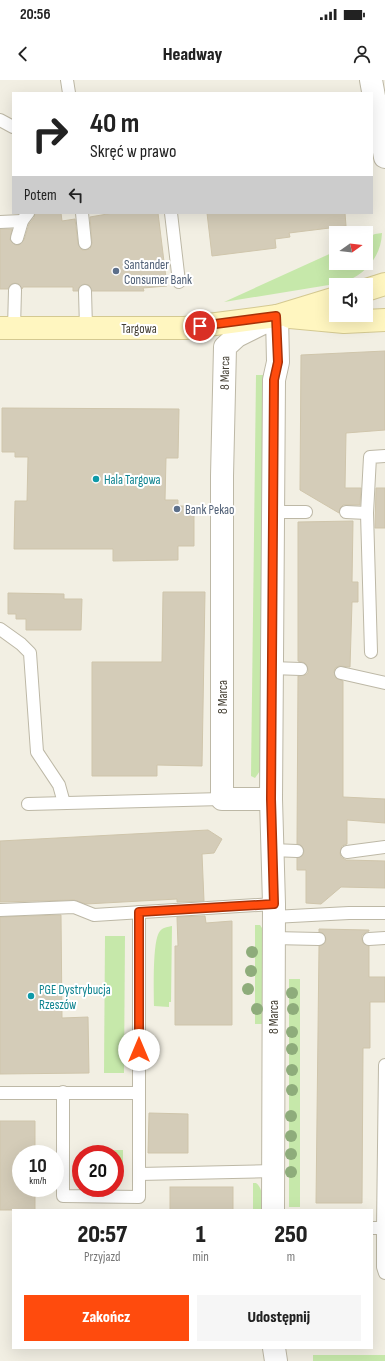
<!DOCTYPE html>
<html lang="pl">
<meta charset="utf-8">
<style>
body{margin:0;font-family:"Sofia Sans Condensed",sans-serif;background:#f6f6f6;color:#222;height:100vh;display:flex;flex-direction:column;font-size:15px;white-space:nowrap}
*{box-sizing:border-box;margin:0}
p{font-size:13px;color:#767676}
.icon{flex:none;width:22px;height:22px;fill:none;stroke:currentColor;stroke-width:2;stroke-linecap:round;stroke-linejoin:round}
.map{position:relative;flex:1;overflow:hidden}
.side{position:absolute;left:12px;top:1129px;width:361px;height:140px;display:flex;flex-direction:column;background:#fff;border-radius:0px;box-shadow:0 4px 16px #0002}
.side>*{flex:none}
.guide{position:absolute;left:12px;top:12px;width:361px;height:122px;border-radius:0px;box-shadow:0 4px 16px #0002;background:#fff;color:#222;overflow:hidden}
.needle{width:26px;rotate:76deg}
.tools{position:absolute;left:329px;top:146px;display:grid;gap:8px}
.tools a{display:grid;place-items:center;width:44px;height:44px;border-radius:0px;background:#fff;box-shadow:0 4px 16px #0002;font-size:20px}
.speed{position:absolute;left:12px;top:1065px;display:flex;gap:8px;font-size:20px;font-weight:700;text-align:center}
.speed>*{display:grid;place-content:center;width:52px;height:52px;border-radius:50%;background:#fff;box-shadow:0 4px 16px #0002;line-height:1}
.speed small{font-size:10px;font-weight:400}
.speed .limit{border:6px solid #d22;background:#fff;color:#111}
.pin{position:absolute;display:grid;place-items:center;width:34px;height:34px;color:#fff;margin:-17px;border:2px solid #fff;border-radius:50%;box-shadow:0 1px 4px #0007}
.me{position:absolute;width:44px;margin:-22px;rotate:0deg;stroke-linejoin:round;filter:drop-shadow(0 0 3px #0008)}
.turn{display:flex;align-items:center;gap:14px;height:84px;padding:0 12px;font-size:18px}
.turn .icon{width:52px;height:52px;stroke-width:2.5}
.turn b{display:block;font-size:28px;line-height:34px}
.then{display:flex;align-items:center;height:38px;padding:0 12px;background:#0003;gap:8px;font-size:15px}
.eta{display:flex;justify-content:space-evenly;align-items:center;height:68px;text-align:center}
.eta b{font-size:24px;font-weight:800;line-height:28px}
.action{display:flex;gap:8px;margin-top:auto;padding:8px 12px}
.action a{flex:1;height:46px;border-radius:0px;background:#ff4b0d;color:#fff;font-size:16px;font-weight:800;line-height:46px;text-align:center}
.action a+a{background:#f6f6f6;color:#222}
.status{display:flex;justify-content:space-between;align-items:center;height:28px;padding:0 20px;background:#fff;direction:ltr}
.status svg{height:11px;fill:currentColor}
header{display:flex;justify-content:space-between;align-items:center;height:52px;padding:0 12px;background:#fff;font-size:18px;font-weight:800}
.map>svg:first-child{display:block}
.green{fill:#c6e8aa}
.building{fill:#d4ccb8;stroke:#cfc5ab}
.lines{fill:none;stroke-linecap:round;stroke-linejoin:round}
.lane-casing{stroke:#bdb8a6;stroke-width:14}
.street-casing{stroke:#bdb8a6;stroke-width:24}
.secondary-casing{stroke:#d4c991;stroke-width:24}
.lane{stroke:#fff;stroke-width:12}
.street{stroke:#fff;stroke-width:22}
.secondary{stroke:#fff6c0;stroke-width:22}
.tree{fill:#8eac7b}
.route-casing{stroke:#a63108;stroke-width:10}
.route{stroke:#ff4b0d;stroke-width:7}
.service-dot{fill:#5c6f8a;stroke:#fff;stroke-width:1.5}
.culture-dot{fill:#0f9aa8;stroke:#fff;stroke-width:1.5}
.labels{text-anchor:middle;stroke-width:4;stroke-linejoin:round;paint-order:stroke}
.service-label{font-size:13px;fill:#4e5e75;stroke:#fff;text-anchor:start}
.street-label{font-size:13px;fill:#443f33;stroke:#fff}
.culture-label{font-size:13px;fill:#0d838f;stroke:#fff;text-anchor:start}
</style>
<div class="status"><b>20:56</b><svg viewBox="0 0 49 12"><path d="M0 12V9h3v3zM5 12V6h3v6zM10 12V3h3v9zM15 12V0h3v12zM26 1h20v11H26zM47 4h2v5h-2z"/></svg></div>
<header><svg class="icon" aria-label="back" viewBox="0 0 24 24"><path d="M15 5l-7 7 7 7"/></svg>Headway<svg class="icon" aria-label="person" viewBox="0 0 24 24"><circle cx="12" cy="8" r="4"/><path d="M4 21q1-7 8-7t8 7"/></svg></header>
<div class="map">
<svg width="385" height="1281" viewBox="0 0 385 1281">
<rect width="100%" height="100%" fill="#f2efe3"/>
<g class="green">
<path d="M382 153C381 178 364 196 341 203L224 222 336 171V183H366V158L375 154Z"/>
<path d="M256 295H267L262 688 255 698 251 696Z"/>
<path d="M255 845H260L262 848V944H255Z"/>
<path d="M172 846 171 922H169V927L154 926C154 912 152 860 160 851 163 847 168 847 172 846Z"/>
<path d="M105 856H125L124 993H104Z"/>
<rect x="289" y="899" width="11" height="228"/>
<path d="M102 1070H123V1099H115V1074H102Z"/>
<path d="M253 1103H256C264 1109 262 1121 262 1130H253Z"/>
<rect x="313" y="1275" width="72" height="6"/>
</g>
<g class="building">
<path d="M35 133H61L62 141 75 139 78 164 82 170H85L90 169 92 163 90 137 113 133H158L167 206 143 208 144 211H92L89 205 84 204 79 207 78 211H73V207H23L22 209 19 204 15 203 11 204 8 209H0V149H12L10 160 15 165H19L24 160 29 144 34 138Z"/>
<path d="M207 133H345L346 146 289 153 290 157 275 159 276 168 212 176Z"/>
<path d="M385 271V350L346 353 345 408H361L360 425H343L340 428 339 433 300 410 301 275Z"/>
<path d="M2 328 179 329 178 378H166L165 420H178V426H194V466H178V480L113 481V469H14L15 421H27L28 377H15V372H2Z"/>
<path d="M376 408H385V448H375Z"/>
<path d="M353 441 352 502H358V522H352L350 587 339 586 335 588 334 592 336 598 343 601V717L385 719V743L347 740V764L342 766 340 773 341 777 346 780 385 781V808L341 807 321 824 306 823V790H297V778L303 775 304 771 301 765 297 764 298 596 305 595 308 593V589L305 583 298 581V442Z"/>
<path d="M163 512H205L202 686 157 685V696H92V582H162Z"/>
<path d="M8 513 64 514V519H82L81 550H26V539H16V534H8Z"/>
<path d="M208 750 222 759 214 773 202 774 204 821 177 822V819L86 824 74 820 0 822V761Z"/>
<path d="M61 835 62 938 88 937 89 993 0 994V837Z"/>
<path d="M205 836 206 843 232 841V945H175V866H178L177 837Z"/>
<path d="M319 849 369 850V851L365 853 362 855V859L363 863 369 866V897H385V922H370V968H363L362 1123H316L319 866 325 863 326 859 323 853 319 852Z"/>
<path d="M149 1033 188 1034V1073H148Z"/>
<path d="M0 1041H35V1074H21V1108H35V1130H0Z"/>
<rect x="170" y="1107" width="63" height="23"/>
</g>
<g class="lines">
<g class="lane-casing">
<g id="lane">
<path d="M67 0 69 13"/>
<path d="M0 40 13 47"/>
<path d="M82 133 85 163"/>
<path d="M171 133 179 202"/>
<path d="M0 142 22 141"/>
<path d="M17 158 22 141 28 133"/>
<path d="M85 211 86 248"/>
<path d="M14 248 15 210"/>
<path d="M272 432H306"/>
<path d="M346 432 367 433"/>
<path d="M0 549 21 564 30 573 37 672 59 705 64 723"/>
<path d="M371 572 367 433 370 377 385 376"/>
<path d="M271 588 301 589"/>
<path d="M341 593 385 603"/>
<path d="M28 724 222 719"/>
<path d="M272 770 297 771"/>
<path d="M347 772 385 767"/>
<path d="M0 830 74 827 94 835 274 824"/>
<path d="M273 837 349 833H385"/>
<path d="M273 858 319 859"/>
<path d="M369 859 385 858"/>
<path d="M63 1012V1116L139 1117V832"/>
<path d="M0 1013H139"/>
<path d="M139 1094 273 1091"/>
<path d="M372 1148H383L385 985"/>
<path d="M383 1148V1187L385 1193"/>
</g>
</g>
<g class="street-casing">
<g id="street">
<path d="M371 0 385 77"/>
<path d="M271 719H222V396L225 267 237 256 277 236 278 282 274 300 271 719 274 824 273 1130"/>
<path d="M274 1268 276 1281"/>
</g>
</g>
<g class="secondary-casing">
<g id="secondary">
<path d="M366 210 385 204"/>
<path d="M290 237 344 242 385 240"/>
<path d="M0 248H185L277 236 336 218"/>
</g>
</g>
<use href="#lane" class="lane"/>
<use href="#street" class="street"/>
<use href="#secondary" class="secondary"/>
</g>
<g class="tree">
<circle cx="252" cy="872" r="6"/>
<circle cx="251" cy="891" r="6"/>
<circle cx="248" cy="909" r="6"/>
<circle cx="292" cy="913" r="6"/>
<circle cx="257" cy="929" r="6"/>
<circle cx="293" cy="929" r="6"/>
<circle cx="292" cy="952" r="6"/>
<circle cx="292" cy="969" r="6"/>
<circle cx="292" cy="990" r="6"/>
<circle cx="292" cy="1010" r="6"/>
<circle cx="291" cy="1036" r="6"/>
<circle cx="291" cy="1056" r="6"/>
<circle cx="291" cy="1074" r="6"/>
<circle cx="291" cy="1092" r="6"/>
</g>
<g class="lines">
<g class="route-casing">
<path id="route" d="M139 970V832L274 824 271 719 274 300 278 282 276 236 200 246"/>
</g>
<use href="#route" class="route"/>
</g>
<g class="service-dot">
<circle cx="116" cy="191" r="4"/>
<circle cx="177" cy="429" r="4"/>
</g>
<g class="culture-dot">
<circle cx="96" cy="399" r="4"/>
<circle cx="31" cy="916" r="4"/>
</g>
<g class="labels">
<g class="service-label">
<text x="124" y="189">Santander<tspan x="124" dy="15">Consumer Bank</tspan></text>
<text x="185" y="434">Bank Pekao</text>
</g>
<g class="street-label">
<text x="139" y="253">Targowa</text>
<text transform="translate(224 293) rotate(-89)" y="5">8 Marca</text>
<text transform="translate(222 617) rotate(-90)" y="5">8 Marca</text>
<text transform="translate(273 937) rotate(-90)" y="5">8 Marca</text>
</g>
<g class="culture-label">
<text x="104" y="404">Hala Targowa</text>
<text x="39" y="914">PGE Dystrybucja<tspan x="39" dy="15">Rzeszów</tspan></text>
</g>
</g>
</svg>
<div class="tools">
<a><svg class="needle" viewBox="-14 -14 28 28"><path d="M0-13l5 13h-10z" fill="#e53935"/><path d="M0 13l5-13h-10z" fill="#767676"/></svg></a>
<a><svg class="icon" aria-label="sound" viewBox="0 0 24 24"><path d="M4 9h4l5-4v14l-5-4H4zM17 9q2 3 0 6"/></svg></a>
</div>
<div class="speed"><div>10<small>km/h</small></div><div class="limit">20</div></div>
<div class="pin" style="left:200px;top:246px;background:#d93025"><svg class="icon" aria-label="arrive" viewBox="0 0 24 24"><path d="M6 21V4h12l-3 4 3 4H6"/></svg></div>
<svg class="me" style="left:139px;top:970px" viewBox="-20 -20 40 40"><circle r="19" fill="#fff"/><path d="M0-13L10 11 0 6-10 11z" fill="#ff4b0d"/></svg>
<div class="guide">
<div class="turn"><svg class="icon" aria-label="right" viewBox="0 0 24 24"><path d="M7 20v-9h11M14 6l5 5-5 5"/></svg><div><b>40 m</b>Skręć w prawo</div></div>
<div class="then">Potem<svg class="icon" aria-label="left" viewBox="0 0 24 24"><path d="M17 20v-9H6M10 6l-5 5 5 5"/></svg></div>
</div>
<section class="side">
<div class="eta">
<div><b>20:57</b><p>Przyjazd</p></div>
<div><b>1</b><p>min</p></div>
<div><b>250</b><p>m</p></div>
</div>
<div class="action"><a>Zakończ</a><a>Udostępnij</a></div>
</section>
</div>
